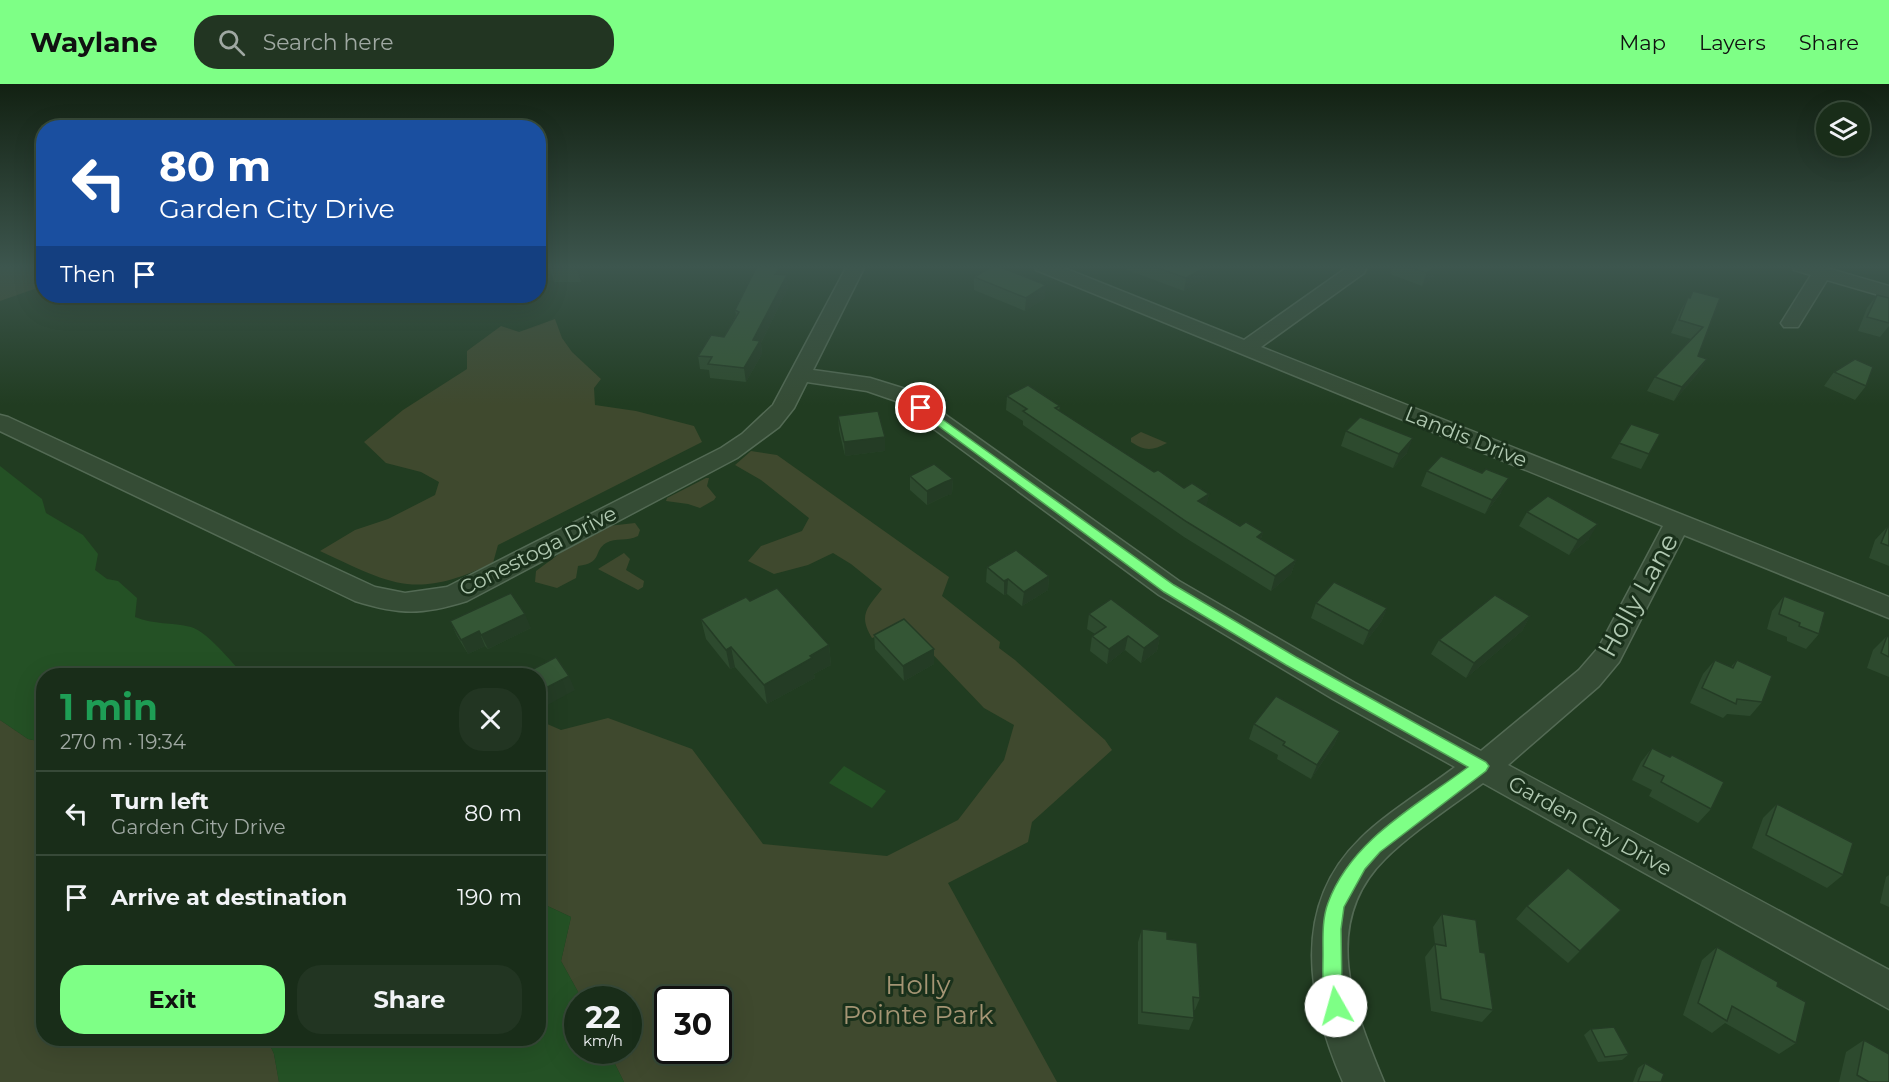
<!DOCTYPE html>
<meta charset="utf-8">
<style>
body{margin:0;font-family:Montserrat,sans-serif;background:#223522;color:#f1f3f6;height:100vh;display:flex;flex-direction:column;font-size:22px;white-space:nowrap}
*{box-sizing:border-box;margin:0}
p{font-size:20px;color:#9fa8a2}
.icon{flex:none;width:33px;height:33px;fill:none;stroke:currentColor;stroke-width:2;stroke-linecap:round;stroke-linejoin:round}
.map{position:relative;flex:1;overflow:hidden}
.panel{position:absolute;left:36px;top:584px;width:510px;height:378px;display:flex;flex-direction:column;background:#192d19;border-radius:24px;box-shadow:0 6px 24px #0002,0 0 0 2px #374938}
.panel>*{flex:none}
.top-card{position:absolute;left:36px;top:36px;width:510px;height:183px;border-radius:24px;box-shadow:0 6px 24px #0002,0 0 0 2px #374938;background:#1a4fa0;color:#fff;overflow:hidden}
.tools{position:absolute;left:1816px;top:18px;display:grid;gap:12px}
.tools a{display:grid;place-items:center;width:54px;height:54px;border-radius:50%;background:#192d19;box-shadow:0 6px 24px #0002,0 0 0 2px #374938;font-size:30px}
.speed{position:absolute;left:564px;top:902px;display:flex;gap:12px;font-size:30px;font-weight:700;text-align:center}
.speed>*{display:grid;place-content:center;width:78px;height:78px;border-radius:50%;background:#192d19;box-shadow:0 6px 24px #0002,0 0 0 2px #374938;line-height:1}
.speed small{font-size:15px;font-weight:400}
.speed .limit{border:3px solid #111;border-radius:9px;background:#fff;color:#111}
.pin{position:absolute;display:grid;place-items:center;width:51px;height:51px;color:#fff;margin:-26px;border:3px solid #fff;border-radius:50%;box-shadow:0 2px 6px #0007}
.me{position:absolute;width:66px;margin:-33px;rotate:353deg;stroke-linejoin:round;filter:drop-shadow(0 0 4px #0008)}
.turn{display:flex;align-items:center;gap:21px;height:126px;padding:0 24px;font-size:27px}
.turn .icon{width:78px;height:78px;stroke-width:2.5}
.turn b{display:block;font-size:42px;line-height:51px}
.then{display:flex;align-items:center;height:57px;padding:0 24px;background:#0003;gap:12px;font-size:22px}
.round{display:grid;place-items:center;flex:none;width:63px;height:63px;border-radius:24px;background:#223522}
.headline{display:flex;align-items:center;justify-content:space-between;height:102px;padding:0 24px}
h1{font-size:36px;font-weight:700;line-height:45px;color:#1e9e55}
.action{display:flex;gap:12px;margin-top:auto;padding:12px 24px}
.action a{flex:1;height:69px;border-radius:24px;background:#7eff86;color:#111;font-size:24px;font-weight:700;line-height:69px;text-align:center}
.action a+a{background:#223522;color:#f1f3f6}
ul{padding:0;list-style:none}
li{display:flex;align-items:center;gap:18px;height:84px;padding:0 24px;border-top:2px solid #374938}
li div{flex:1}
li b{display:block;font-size:22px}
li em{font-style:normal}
header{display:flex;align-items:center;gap:36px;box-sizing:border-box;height:84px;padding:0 30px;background:#7eff86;color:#111}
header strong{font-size:28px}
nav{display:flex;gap:33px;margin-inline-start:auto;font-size:21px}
.search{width:420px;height:54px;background:#223522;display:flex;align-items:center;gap:15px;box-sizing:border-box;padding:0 21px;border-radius:24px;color:#9fa8a2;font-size:22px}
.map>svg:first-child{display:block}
.green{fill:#3f492e;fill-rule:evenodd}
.water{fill:#245125}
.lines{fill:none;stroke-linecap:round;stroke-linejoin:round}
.street-casing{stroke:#536a54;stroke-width:3}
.street{fill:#354c35;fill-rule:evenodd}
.wall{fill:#2d4a2e}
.shaded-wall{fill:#243c25}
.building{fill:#345635;stroke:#243c25;stroke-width:1.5}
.route{fill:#7eff86;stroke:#52a657;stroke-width:1.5}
.labels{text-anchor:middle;stroke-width:6;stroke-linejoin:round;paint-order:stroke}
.street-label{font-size:21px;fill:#b0c8b1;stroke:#1a311b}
.near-street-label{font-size:26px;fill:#b0c8b1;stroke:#1a311b}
.near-park-label{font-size:26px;fill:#a59574;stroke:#1a311b}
</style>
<header>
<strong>Waylane</strong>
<div class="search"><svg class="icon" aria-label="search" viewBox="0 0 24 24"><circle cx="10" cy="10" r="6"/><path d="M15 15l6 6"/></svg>Search here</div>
<nav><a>Map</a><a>Layers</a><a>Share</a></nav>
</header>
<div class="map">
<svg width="1889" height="998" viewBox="0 0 1889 998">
<rect width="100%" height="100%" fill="#213c21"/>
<g class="green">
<path d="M0 182H43V202L0 217Z"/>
<path d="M555 235 562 254 572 268 601 295 594 304 595 321 636 327 694 342 702 358 498 461 493 479C415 516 393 501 320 467L355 446 388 435 435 411 439 398 421 388 386 379 364 358 403 326 467 285V267L501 242 519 248Z"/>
<path d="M1141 348 1167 359C1152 367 1145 367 1131 358V354Z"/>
<path d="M751 367 777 371 949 493 942 512 1000 558 999 564 1015 576 1105 656 1112 666 1032 738 1028 758 948 799 1057 998H624L608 966H628V915H582L561 877 571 833 539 818 538 636 561 646 608 634 692 665 763 760 887 772 958 736 1004 676 1014 641 984 624 920 557 902 543 872 554C858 531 867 524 882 505L851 480 833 469 808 481 774 490 748 477 761 462 802 447 809 434 761 396 735 381ZM668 915H718V966H668Z"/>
<path d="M706 394H709L707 402 716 413 714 416 700 424 688 420 666 417 667 414Z"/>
<path d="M635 439 640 446 638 452C627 458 616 453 606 459 593 467 603 479 578 482L576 494 557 504 535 498 536 487 563 467 608 442Z"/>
<path d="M624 469 630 475 626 486 644 497 643 503 638 506 598 485Z"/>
<path d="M0 636 28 655 43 658 44 954H267L274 970 279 998H0Z"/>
</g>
<g class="water">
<path d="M0 382 42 415 46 429 83 451 98 470 95 486 107 495 118 497 137 514 135 533C154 541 172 538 191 543 208 548 231 578 244 591H44L43 658 28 655 0 636Z"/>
<path d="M844 682 886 707 872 724 829 699Z"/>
<path d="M539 818 571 833 561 877 582 915H578V966H608L624 998H279L274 970 267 954H538Z"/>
</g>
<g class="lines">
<g class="street-casing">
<g id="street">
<path d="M847 182H865L813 286 870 294 912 307 1179 497 1355 599 1481 667 1579 586 1599 563 1663 442 1036 186 1034 182H1059L1244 256 1349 182H1364L1366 185 1364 189 1261 263 1889 513V534L1684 451 1619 578 1599 602 1508 681 1889 886V925L1483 699C1452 722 1411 749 1385 775 1319 840 1354 926 1384 998H1343C1308 918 1290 823 1360 755 1385 730 1426 705 1455 683L1333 615 1159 511 896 317 867 307 807 298 794 324 779 343 737 374 467 517C422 531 400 531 355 517L0 347V331L8 333 375 503 405 509 447 503 721 364 742 350 773 321Z"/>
<path d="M1792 182H1820L1889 202V214L1827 196 1798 243H1784L1781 239 1811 191 1794 186Z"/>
</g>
</g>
<use href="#street" class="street"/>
</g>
<g class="wall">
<path d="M591 182 581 198H554L550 184Z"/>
<path d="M757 182H792L786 191 788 204 761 259 762 270 746 298 710 294 709 286 700 285 698 272 724 253 736 231 735 226Z"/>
<path d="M1127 182H1209L1206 194 1184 207 1127 186Z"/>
<path d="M1393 182H1443L1442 186 1422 202 1390 190Z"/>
<path d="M974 193 1045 214 1025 227 974 206Z"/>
<path d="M1693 207 1720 214 1698 272 1707 275 1698 289 1674 317 1647 307 1655 293 1691 255 1671 249 1681 226 1688 213 1690 214Z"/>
<path d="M1877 211 1889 214V242L1880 253 1858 247 1867 224Z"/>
<path d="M1834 288 1866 302 1855 316 1824 302Z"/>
<path d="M1007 312 1060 322 1059 327 1154 388 1184 404 1209 410 1206 422 1240 442 1263 448 1261 455 1296 476 1291 490 1271 507 1184 453 1023 341V337L1006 326Z"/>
<path d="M838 332 885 367 845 372 839 346Z"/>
<path d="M1631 340 1649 370 1641 385 1611 374Z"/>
<path d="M1346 347 1407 369 1393 384 1341 362Z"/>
<path d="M1427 387 1482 389 1501 409 1485 430 1421 402Z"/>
<path d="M910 392 953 395 952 410 945 412 927 421 910 406Z"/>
<path d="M1527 428 1589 455 1569 471 1519 442Z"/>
<path d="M1888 442H1889V482L1869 474 1875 456Z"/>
<path d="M987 483 1049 492 1048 506 1022 522 1007 510 1004 511 986 498Z"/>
<path d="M1784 512 1819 550 1806 565 1787 557V553L1767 545 1772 527Z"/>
<path d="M750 517 829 561 831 581 814 590 815 594 767 620 735 583 730 585 706 555 701 535Z"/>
<path d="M1316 519 1387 524 1381 538 1363 561 1311 534Z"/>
<path d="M1089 530 1160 552 1157 567 1141 579 1125 566 1107 580 1090 567 1092 552 1095 550 1087 545Z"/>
<path d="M1530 532 1522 547 1466 594 1431 570 1439 556Z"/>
<path d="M450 537 531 544 488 565 485 562 468 570 457 552Z"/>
<path d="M874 551 934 565V580L904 597 875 565Z"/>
<path d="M1887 552 1889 553V593L1867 584 1873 566Z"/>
<path d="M1715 576 1731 583 1737 576 1762 618 1750 632 1727 630 1723 634 1690 619 1703 590Z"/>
<path d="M1254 640 1340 647 1334 661 1311 695 1277 675 1278 671 1249 655Z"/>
<path d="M1652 664 1711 725 1698 739 1649 712 1652 706 1632 696 1641 678Z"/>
<path d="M1777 720 1843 791 1827 804 1752 764 1763 734Z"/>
<path d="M1889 791V823L1880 819 1886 793Z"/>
<path d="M1527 822 1608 839 1568 879 1516 835Z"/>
<path d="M1442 830 1480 868 1493 926 1482 938 1431 927 1425 873 1435 860 1433 843Z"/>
<path d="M1142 845 1167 855 1200 914 1195 926H1193L1194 934 1189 946 1138 940V858Z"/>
<path d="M1717 863 1777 902 1796 959 1779 970 1725 939 1712 949 1683 931 1702 876Z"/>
<path d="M1591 945 1629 970 1622 976 1598 978 1584 951Z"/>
<path d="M1864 956 1889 998H1839L1846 968Z"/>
<path d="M1645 979 1661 998H1633L1638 984Z"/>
</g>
<g class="shaded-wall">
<path d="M579 182H591L581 198 577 185Z"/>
<path d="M781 182H792L777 203 775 190Z"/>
<path d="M1208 182H1209L1206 194 1184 207 1186 194Z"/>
<path d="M1435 182H1443L1442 186 1422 202 1427 189Z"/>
<path d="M787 191 788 204 761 259 762 270 746 298 744 284 753 256Z"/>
<path d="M1046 201 1045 214 1025 227 1026 214Z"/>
<path d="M1707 275 1698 289 1674 317 1682 303Z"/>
<path d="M885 353V367L845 372 844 358Z"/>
<path d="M1413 354 1407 369 1393 384 1399 370Z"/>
<path d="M1509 394 1501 409 1485 430 1492 416Z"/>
<path d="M953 395 952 410 945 412 927 421V407L945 398Z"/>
<path d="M1209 410 1206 425 1198 417Z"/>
<path d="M1598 440 1589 455 1569 471 1578 456Z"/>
<path d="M1263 448 1259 462 1257 453Z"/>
<path d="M1296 476 1291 490 1271 507 1275 492Z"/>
<path d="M1049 492 1048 506 1022 522 1024 508Z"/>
<path d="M1008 495 1007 510 1004 511V497Z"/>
<path d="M1387 524 1381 538 1363 561 1369 547Z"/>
<path d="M525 530 531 544 488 565 481 551Z"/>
<path d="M1530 532 1522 547 1466 594 1474 579Z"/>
<path d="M479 547 485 562 468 570 461 556Z"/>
<path d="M1128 552 1125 566 1107 580 1109 565Z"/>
<path d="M1160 552 1157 567 1141 579 1144 564Z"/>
<path d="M829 561 831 581 814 590 815 594 767 620 764 601Z"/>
<path d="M731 563 735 583 730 585 726 566Z"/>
<path d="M934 565V580L904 597 903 582Z"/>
<path d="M569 592 575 606 542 624 538 617V608Z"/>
<path d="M1340 647 1334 661 1311 695 1317 681Z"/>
</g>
<g class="building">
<path d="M552 182H579L577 185 550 184Z"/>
<path d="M757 182H781L775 190 787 191 753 256 760 257 744 284 708 280 712 273 698 272 711 251 724 253 739 228 735 226Z"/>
<path d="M993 182H998L1046 201 1026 214 974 193Z"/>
<path d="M1153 182H1208L1186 194Z"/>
<path d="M1407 182H1435L1427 189Z"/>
<path d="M1693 207 1720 214 1698 272 1707 275 1682 303 1655 293 1703 243 1679 236 1688 213 1690 214Z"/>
<path d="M1877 211 1889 214V239L1867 233Z"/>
<path d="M1855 275 1873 283 1866 302 1834 288Z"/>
<path d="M1028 301 1060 322 1055 324 1154 388 1158 386 1184 404 1192 399 1209 410 1198 417 1240 442 1246 438 1263 448 1257 453 1296 476 1275 492 1187 438 1023 327 1027 325 1007 312Z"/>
<path d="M878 327 885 353 844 358 838 332Z"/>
<path d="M1360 333 1413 354 1399 370 1346 347Z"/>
<path d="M1631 340 1660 350 1649 370 1619 359Z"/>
<path d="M1441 372 1482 389 1486 385 1509 394 1492 416 1427 387Z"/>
<path d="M934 380 953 395 945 398 927 407 910 392Z"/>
<path d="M1548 412 1598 440 1578 456 1527 428Z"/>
<path d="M1888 442H1889V462L1881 459Z"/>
<path d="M1016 466 1049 492 1024 508 1008 495 1004 497 987 483Z"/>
<path d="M1334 498 1387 524 1369 547 1316 519Z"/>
<path d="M777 504 829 561 810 572 812 574 764 601 731 563 726 566 701 535 746 513 750 517Z"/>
<path d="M511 509 525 530 481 551 479 547 461 556 450 537Z"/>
<path d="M1495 511 1530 532 1474 579 1439 556Z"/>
<path d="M1784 512 1825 528 1819 550 1799 542 1800 539 1779 530Z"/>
<path d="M1111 515 1160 552 1144 564 1128 552 1109 565 1092 552 1106 543 1089 530Z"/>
<path d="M904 535 934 565 903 582 874 551Z"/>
<path d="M1887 552 1889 553V573L1881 569Z"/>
<path d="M556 573 569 592 538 608V591H522Z"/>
<path d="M1715 576 1733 584 1737 576 1772 592 1762 618 1737 615 1736 620 1702 604Z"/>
<path d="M1276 612 1340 647 1317 681 1283 661 1285 658 1254 640Z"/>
<path d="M1652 664 1670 673 1672 671 1724 698 1711 725 1661 698 1664 692 1643 682Z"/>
<path d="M1777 720 1853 759 1843 791 1766 751Z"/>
<path d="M1568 784 1621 826 1580 867 1527 822Z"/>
<path d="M1442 830 1476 836 1480 868 1485 869 1493 926 1441 915 1435 860 1446 862Z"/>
<path d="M1142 845 1167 848V855L1197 859 1200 914 1193 913 1194 934 1142 928Z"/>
<path d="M1717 863 1778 898 1777 902 1806 918 1796 959 1732 922 1727 937 1698 919Z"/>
<path d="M1614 943 1629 970 1605 973 1591 945Z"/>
<path d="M1864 956 1889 970V998H1869L1857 991Z"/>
<path d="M1645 979 1664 990 1661 998H1638Z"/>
</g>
<linearGradient id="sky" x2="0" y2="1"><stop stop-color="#122112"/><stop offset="0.57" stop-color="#3d564e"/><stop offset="1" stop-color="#3d564e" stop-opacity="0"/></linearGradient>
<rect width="1889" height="321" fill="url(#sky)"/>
<path class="route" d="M921 320 1174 501 1296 573 1486 678 1489 682 1486 687 1380 768 1365 785 1344 823 1341 845 1342 908 1346 922 1343 929 1336 932 1329 929C1321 910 1323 890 1323 870 1323 853 1322 835 1328 819 1351 756 1416 722 1468 683L1286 581 1164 508 917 326V321Z"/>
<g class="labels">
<g class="street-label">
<text transform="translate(1466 353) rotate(22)" y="7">Landis Drive</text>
<text transform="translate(538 467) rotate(-27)" y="7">Conestoga Drive</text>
<text transform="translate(1590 742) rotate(29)" y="7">Garden City Drive</text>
</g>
<g class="near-street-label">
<text transform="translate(1638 511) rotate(-61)" y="9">Holly Lane</text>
</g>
<g class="near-park-label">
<text x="918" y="910">Holly<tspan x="918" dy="30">Pointe Park</tspan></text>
</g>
</g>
</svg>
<div class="tools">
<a><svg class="icon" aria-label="layers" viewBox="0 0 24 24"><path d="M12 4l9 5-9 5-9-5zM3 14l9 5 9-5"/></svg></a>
</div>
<div class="speed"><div>22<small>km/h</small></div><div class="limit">30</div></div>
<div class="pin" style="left:921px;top:324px;background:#d93025"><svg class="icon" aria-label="arrive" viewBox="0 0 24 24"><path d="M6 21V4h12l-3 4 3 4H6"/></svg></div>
<svg class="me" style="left:1336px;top:922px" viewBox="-20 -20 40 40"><circle r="19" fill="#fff"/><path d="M0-13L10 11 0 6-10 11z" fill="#7eff86"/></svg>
<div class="top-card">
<div class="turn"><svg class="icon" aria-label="left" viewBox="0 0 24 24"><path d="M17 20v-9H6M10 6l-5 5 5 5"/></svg><div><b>80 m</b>Garden City Drive</div></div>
<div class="then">Then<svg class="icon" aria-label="arrive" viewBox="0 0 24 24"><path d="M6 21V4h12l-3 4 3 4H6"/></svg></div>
</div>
<section class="panel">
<div class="headline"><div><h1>1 min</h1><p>270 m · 19:34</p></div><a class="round"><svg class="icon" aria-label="close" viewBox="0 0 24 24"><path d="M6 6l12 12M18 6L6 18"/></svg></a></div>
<ul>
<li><svg class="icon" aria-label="left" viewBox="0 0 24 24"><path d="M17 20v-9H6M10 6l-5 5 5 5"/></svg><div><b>Turn left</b><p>Garden City Drive</p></div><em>80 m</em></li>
<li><svg class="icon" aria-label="arrive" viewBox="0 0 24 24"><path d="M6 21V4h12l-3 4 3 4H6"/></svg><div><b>Arrive at destination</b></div><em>190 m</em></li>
</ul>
<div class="action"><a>Exit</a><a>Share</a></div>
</section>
</div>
